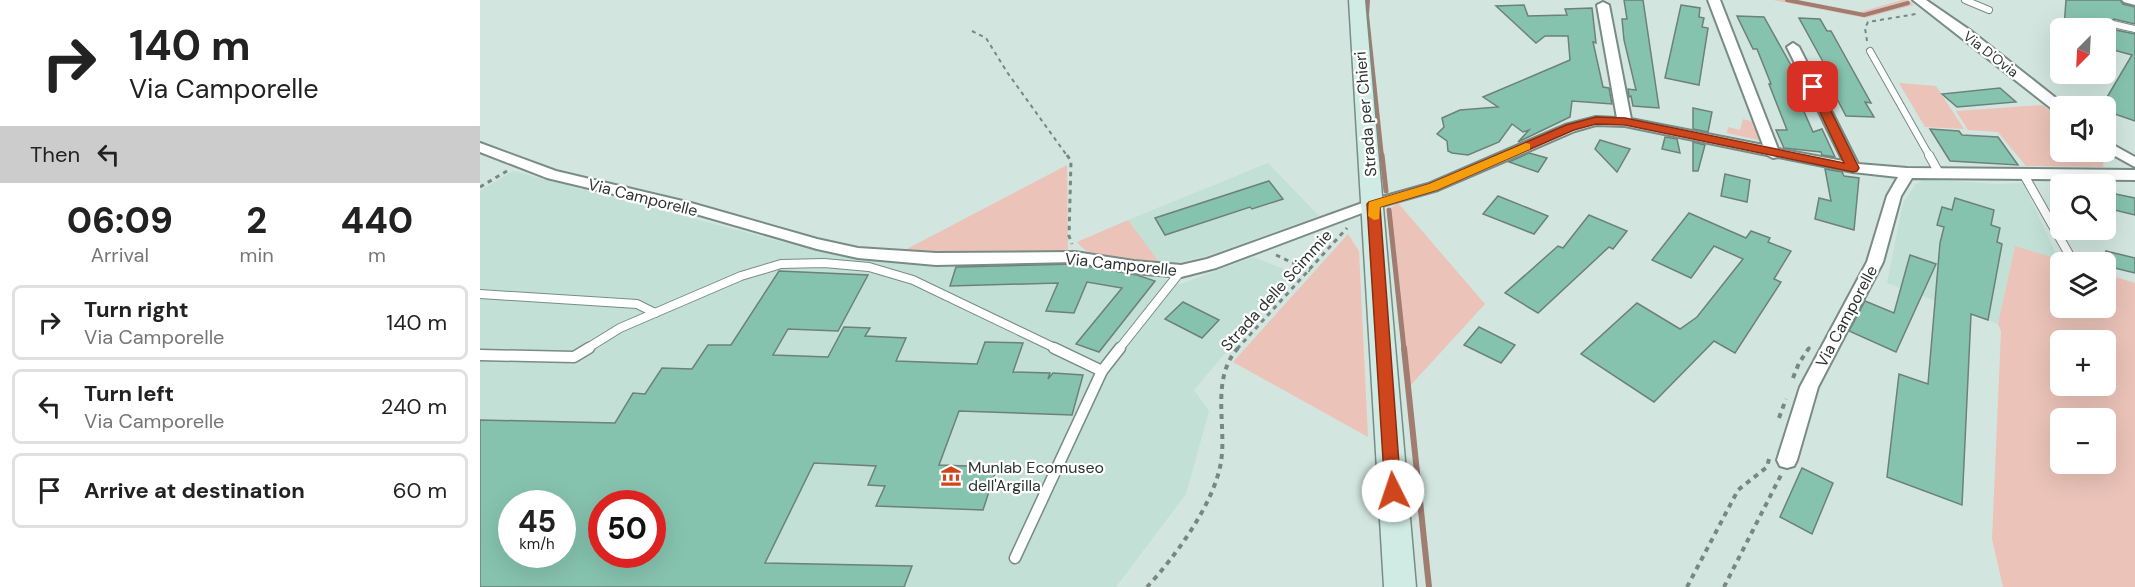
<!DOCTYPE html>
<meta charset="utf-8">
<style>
body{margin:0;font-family:"DM Sans",sans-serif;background:#f6f6f6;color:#222;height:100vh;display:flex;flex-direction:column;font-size:22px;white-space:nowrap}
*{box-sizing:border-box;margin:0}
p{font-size:20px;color:#767676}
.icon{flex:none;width:33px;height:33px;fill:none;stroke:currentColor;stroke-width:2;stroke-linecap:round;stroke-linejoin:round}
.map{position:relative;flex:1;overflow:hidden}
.drawer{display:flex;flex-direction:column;background:#fff;width:480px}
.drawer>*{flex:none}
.banner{background:#fff;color:#222;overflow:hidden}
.needle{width:39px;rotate:204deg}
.controls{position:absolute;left:1570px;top:18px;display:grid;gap:12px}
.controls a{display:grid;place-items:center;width:66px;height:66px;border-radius:9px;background:#fff;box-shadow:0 6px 24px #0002;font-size:30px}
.speed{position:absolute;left:18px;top:490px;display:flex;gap:12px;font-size:30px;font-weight:700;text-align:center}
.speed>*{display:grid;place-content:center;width:78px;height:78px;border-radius:50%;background:#fff;box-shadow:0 6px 24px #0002;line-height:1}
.speed small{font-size:15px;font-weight:400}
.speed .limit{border:9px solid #d22;background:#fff;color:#111}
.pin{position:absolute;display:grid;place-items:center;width:51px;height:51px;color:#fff;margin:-26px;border-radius:12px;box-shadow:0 3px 9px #0006}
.me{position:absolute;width:66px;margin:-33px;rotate:356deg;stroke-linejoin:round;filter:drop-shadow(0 0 4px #0008)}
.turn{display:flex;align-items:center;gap:21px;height:126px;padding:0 30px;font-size:27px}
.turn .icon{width:78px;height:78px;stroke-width:2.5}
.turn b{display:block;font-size:42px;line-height:51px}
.then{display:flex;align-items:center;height:57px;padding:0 30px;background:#0003;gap:12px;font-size:22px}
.eta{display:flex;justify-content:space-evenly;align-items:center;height:102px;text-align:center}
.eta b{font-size:36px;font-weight:800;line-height:42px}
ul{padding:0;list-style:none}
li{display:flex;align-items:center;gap:18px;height:75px;margin:0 12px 9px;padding:0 18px;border:3px solid #e0e0e0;border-radius:9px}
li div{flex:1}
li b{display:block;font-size:22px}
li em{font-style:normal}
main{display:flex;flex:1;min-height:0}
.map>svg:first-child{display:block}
.built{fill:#c2e0d5;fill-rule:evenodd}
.green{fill:#ebc3b8;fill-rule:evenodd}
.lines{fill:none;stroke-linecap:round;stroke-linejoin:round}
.stream-far2{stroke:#a07c71;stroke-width:4}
.stream-far1{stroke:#a07c71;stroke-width:5}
.stream{stroke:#a07c71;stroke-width:6}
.building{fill:#86c3af;stroke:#6d807a;stroke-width:1.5;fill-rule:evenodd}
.service-far2-casing{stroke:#788c85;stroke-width:8}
.service-far1-casing{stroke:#788c85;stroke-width:10}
.service-casing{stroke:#788c85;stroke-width:13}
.minor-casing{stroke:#788c85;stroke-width:4}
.secondary-casing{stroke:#788c85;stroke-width:3}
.path-far2{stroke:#798782;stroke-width:2;stroke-dasharray:4 4;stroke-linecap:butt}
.path-far1{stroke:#798782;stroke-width:3;stroke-dasharray:4.5 4.5;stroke-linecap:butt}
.path{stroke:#798782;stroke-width:4;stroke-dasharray:5 5;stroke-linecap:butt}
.service-far2{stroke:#fff;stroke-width:6}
.service-far1{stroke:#fff;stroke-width:8}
.service{stroke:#fff;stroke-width:10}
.minor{fill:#fff;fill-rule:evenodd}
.secondary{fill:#cfebe3;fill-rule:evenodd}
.route{fill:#cf461c;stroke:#872e12;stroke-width:1.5}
.slow{fill:#f59e0b}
.labels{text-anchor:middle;stroke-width:4.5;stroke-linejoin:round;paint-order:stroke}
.far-street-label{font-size:14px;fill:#2c3431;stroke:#fff}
.street-label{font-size:16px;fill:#2c3431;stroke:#fff}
.poi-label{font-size:16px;fill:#2c3431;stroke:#fff;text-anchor:start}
</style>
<main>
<section class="drawer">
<div class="banner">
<div class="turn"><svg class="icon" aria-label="right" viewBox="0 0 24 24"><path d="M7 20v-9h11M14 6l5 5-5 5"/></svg><div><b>140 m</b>Via Camporelle</div></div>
<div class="then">Then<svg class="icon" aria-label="left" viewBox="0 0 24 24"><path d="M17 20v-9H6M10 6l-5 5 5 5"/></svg></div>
</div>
<div class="eta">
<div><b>06:09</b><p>Arrival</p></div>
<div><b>2</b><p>min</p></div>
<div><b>440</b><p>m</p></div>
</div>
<ul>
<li><svg class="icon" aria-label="right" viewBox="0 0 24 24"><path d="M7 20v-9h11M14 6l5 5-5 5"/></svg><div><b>Turn right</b><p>Via Camporelle</p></div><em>140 m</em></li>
<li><svg class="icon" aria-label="left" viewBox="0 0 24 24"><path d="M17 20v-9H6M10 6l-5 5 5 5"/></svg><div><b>Turn left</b><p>Via Camporelle</p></div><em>240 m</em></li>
<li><svg class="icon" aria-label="arrive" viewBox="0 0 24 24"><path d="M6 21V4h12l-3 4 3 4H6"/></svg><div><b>Arrive at destination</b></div><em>60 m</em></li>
</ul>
</section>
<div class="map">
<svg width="1655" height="587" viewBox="0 0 1655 587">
<rect width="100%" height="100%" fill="#d2e6df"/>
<g class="built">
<path d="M788 163 839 216 730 255 682 266 648 220Z"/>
<path d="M33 171 302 242 386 258 584 260 673 276 700 284 774 257 813 273 714 390 729 411 706 494 636 587H0V191ZM32 504H82V555H32ZM122 504H172V555H122Z"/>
<path d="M1444 179 1516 184 1543 183 1579 260 1535 246 1518 324 1407 283 1423 203 1435 185Z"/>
</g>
<g class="green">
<path d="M1293 0H1317L1380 12 1422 0H1428L1434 5 1385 18Z"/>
<path d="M1419 83 1456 86 1484 129 1445 127Z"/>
<path d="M1563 105 1581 118V152H1624L1623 167 1546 166 1518 132 1488 130 1476 111Z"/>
<path d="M1263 119 1274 122 1282 141 1247 133 1248 127 1260 130Z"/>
<path d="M587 165 588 251 472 256 421 252Z"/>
<path d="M918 203 1005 304 929 387 910 208Z"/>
<path d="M648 220 682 266C655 263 615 265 597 242Z"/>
<path d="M868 234 879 251 888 437 753 362Z"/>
<path d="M1535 246 1588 262H1581V308H1626V274L1655 283V587H1523L1512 539 1521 331 1518 324ZM1581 340H1626V386H1581ZM1581 418H1626V464H1581Z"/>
</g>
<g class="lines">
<g class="stream-far2">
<path d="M888 0 887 15 902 157"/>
<path d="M1307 0 1384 15 1428 3"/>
</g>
<g class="stream-far1">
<path d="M902 155 906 191"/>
<path d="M909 210 924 349"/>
</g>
<path class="stream" d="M924 348 949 587"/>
</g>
<g class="building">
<path d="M1144 0H1163L1179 108 1153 106 1151 96 1149 97 1148 89 1156 90 1144 40 1142 19H1147Z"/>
<path d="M1586 0H1640L1643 4 1655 7V24L1634 19 1628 23 1631 29 1655 34V121L1626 111V99L1652 55 1626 48V28H1584Z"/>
<path d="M1044 5 1048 16 1087 15 1085 9 1112 8 1116 43 1113 42 1123 87 1129 88 1132 104 1092 101 1090 117 1038 142 1049 130 1043 132 1032 124 1019 142 988 155 972 153 968 151 967 141 957 134 964 127 962 118 980 110 1018 107 1003 97 1090 60 1088 36H1065L1056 43 1016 6Z"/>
<path d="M1201 5 1220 8 1219 17 1224 18 1222 27 1228 28 1219 85 1185 78Z"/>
<path d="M1257 16 1284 17 1317 76H1311L1322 98H1318L1333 132 1342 129 1355 157 1342 155 1341 152 1304 148 1296 130H1307L1289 84H1291L1277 49H1273Z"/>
<path d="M1319 18 1340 19 1347 31H1351L1391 103 1385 102 1394 117 1366 116 1342 70 1348 71Z"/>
<path d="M1520 88 1536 102 1477 107 1462 94Z"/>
<path d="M1213 108 1232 112 1228 132 1213 129Z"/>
<path d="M1450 129 1479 131 1482 135 1518 137 1538 165 1470 161Z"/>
<path d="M1185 137 1197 139 1200 153 1182 149Z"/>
<path d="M1120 140 1150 149 1137 172 1115 149Z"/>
<path d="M1213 142 1225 145 1218 171H1213Z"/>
<path d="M1049 153 1067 158 1058 172 1029 162Z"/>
<path d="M1345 169 1362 172 1364 176 1379 178 1374 230 1335 219 1339 198 1351 201Z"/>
<path d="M1245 174 1270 180 1267 202 1241 196Z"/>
<path d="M789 181 803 199 772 209 770 207 685 235 675 218Z"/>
<path d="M1626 192 1655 198V215L1626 208Z"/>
<path d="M1018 196 1068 216 1054 234 1003 214Z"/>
<path d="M1475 198 1514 210 1511 225 1520 228 1517 242 1522 244 1508 320 1491 314 1482 505 1407 477 1419 374 1448 384 1460 243 1464 227 1457 225 1462 207 1472 210Z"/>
<path d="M1209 213 1266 238 1271 231 1290 238 1288 242 1311 251 1294 279 1301 282 1255 353 1234 341 1174 402 1101 354 1157 303 1200 329 1217 317 1263 259 1234 246 1211 278 1172 260Z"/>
<path d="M1109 215 1147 231 1133 249 1129 247 1058 313 1025 293 1078 246 1083 248Z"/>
<path d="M1626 251 1655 258V273L1626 266Z"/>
<path d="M1430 255 1456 264 1416 352 1369 331 1385 301 1414 313Z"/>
<path d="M595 264 657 275 675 281 619 352 596 344 642 288 607 282 594 313 566 311 578 283 470 286 476 267Z"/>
<path d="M299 271 388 275 358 331 308 329 293 355 348 357 364 327 390 328 385 336 426 338 416 361 497 364 505 342 543 343 533 372 570 373 568 379 573 373 603 375 592 415 479 411 459 465 517 467 503 510 396 506 405 486 388 485 396 466 334 463 285 563 432 566 424 587H0V420L135 423 153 393 165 394 182 368 212 369 228 345H251ZM32 504H82V555H32ZM122 504H172V555H122Z"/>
<path d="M703 302 739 320 722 338 685 319Z"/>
<path d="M999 327 1035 345 1021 363 984 345Z"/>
<path d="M1322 468 1353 483 1332 534 1300 517Z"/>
</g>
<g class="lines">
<g class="service-far2-casing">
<g id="service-far2">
<path d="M1485 0 1509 10"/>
<path d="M1633 24 1655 29"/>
<path d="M1390 51 1450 157"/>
</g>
</g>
<g class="service-far1-casing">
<g id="service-far1">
<path d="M1449 155 1459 173"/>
<path d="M1544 175 1590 256"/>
<path d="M0 294 157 304 175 313"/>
<path d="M106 349 140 328 261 276 301 264 344 263 389 267 433 280 577 349"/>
<path d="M639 349 701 271"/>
</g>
</g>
<g class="service-casing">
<g id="service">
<path d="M574 348 622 371"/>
<path d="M0 355 94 357 109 348"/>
<path d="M535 558 622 371 640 348"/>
</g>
</g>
<g class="minor-casing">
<g id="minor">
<path d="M1228 0H1240L1298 149 1363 161 1307 47 1313 43 1319 47 1378 164 1427 168 1655 170V180L1432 178 1421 196 1403 262 1338 387 1317 460 1314 466 1307 468 1300 466 1297 460 1320 387 1387 262 1407 196 1418 177 1373 172 1298 157 1293 158 1287 155 1145 126 1116 125 1095 131 958 190 898 207 736 268 701 277 654 273 595 262 456 265 378 258 337 249 209 212 67 178 0 152V143L76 171 211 203 337 239 378 248 456 253 595 252 654 261 701 265 727 259 888 201 948 184 1085 125 1116 117 1137 118 1117 5 1123 2 1129 5 1151 119 1283 145Z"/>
<path d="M1433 0H1446L1491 31 1586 106H1581V113L1576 112Z"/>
<path d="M1642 0H1655V5L1644 2Z"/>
<path d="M1626 141 1655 157V167L1626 151Z"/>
</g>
</g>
<g class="secondary-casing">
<path id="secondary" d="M869 0H885L936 587H904Z"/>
</g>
<g class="path-far2">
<path d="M492 31 506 38 527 72 588 157"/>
<path d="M1387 41 1385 28 1388 22 1436 14"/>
</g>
<g class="path-far1">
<path d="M587 155 591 161 589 236 592 244"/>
<path d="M0 187 27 171"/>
<path d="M796 255 830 271"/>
<path d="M757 349 867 228"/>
<path d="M1328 349 1330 347"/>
</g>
<g class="path">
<path d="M1313 378 1319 363 1329 348"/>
<path d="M1299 418 1306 399"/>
<path d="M667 587C695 557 734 504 741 462 747 425 730 379 758 348"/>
<path d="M1207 587 1258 490 1287 467 1289 459"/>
<path d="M1244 587 1301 475"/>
</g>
<use href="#service-far2" class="service-far2"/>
<use href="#service-far1" class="service-far1"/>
<use href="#service" class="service"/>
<use href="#minor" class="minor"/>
<use href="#secondary" class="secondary"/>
</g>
<path class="route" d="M1333 84 1339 87 1379 168 1377 171 1373 172 1145 125 1116 124 1094 130 957 190 900 207 921 491 919 496 913 499 907 496 905 491 887 204 889 202 949 184 1086 125 1116 117 1145 118 1364 163 1328 87Z"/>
<path class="slow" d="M1046 143 1050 144V149L957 190 900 207 899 219 894 220 888 216 889 202 949 184Z"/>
<defs>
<g id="museum-bare" transform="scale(1.62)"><path d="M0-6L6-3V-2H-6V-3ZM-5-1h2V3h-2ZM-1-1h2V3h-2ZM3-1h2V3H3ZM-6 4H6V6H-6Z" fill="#cf461c" stroke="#fff" stroke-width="2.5" paint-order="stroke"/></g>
</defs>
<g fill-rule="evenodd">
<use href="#museum-bare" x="471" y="476"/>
</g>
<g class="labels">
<g class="far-street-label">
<text transform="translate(1511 54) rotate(38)" y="5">Via D'Ovia</text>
</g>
<g class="street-label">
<text transform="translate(885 114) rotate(-95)" y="6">Strada per Chieri</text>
<text transform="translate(163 197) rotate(14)" y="6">Via Camporelle</text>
<text transform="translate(641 264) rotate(6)" y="6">Via Camporelle</text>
<text transform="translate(796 290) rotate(-48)" y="6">Strada delle Scimmie</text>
<text transform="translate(1366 316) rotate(-62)" y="6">Via Camporelle</text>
</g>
<g class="poi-label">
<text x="488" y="473">Munlab Ecomuseo<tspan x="488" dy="18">dell'Argilla</tspan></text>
</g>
</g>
</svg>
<div class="controls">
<a><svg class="needle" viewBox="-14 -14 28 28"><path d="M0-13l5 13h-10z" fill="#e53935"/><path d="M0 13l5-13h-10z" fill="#767676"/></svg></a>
<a><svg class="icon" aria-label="sound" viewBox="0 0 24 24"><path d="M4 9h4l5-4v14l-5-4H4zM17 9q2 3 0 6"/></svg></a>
<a><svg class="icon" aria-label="search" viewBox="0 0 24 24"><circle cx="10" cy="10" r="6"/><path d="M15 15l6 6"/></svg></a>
<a><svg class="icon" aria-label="layers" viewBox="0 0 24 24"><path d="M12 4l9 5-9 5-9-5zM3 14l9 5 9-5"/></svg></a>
<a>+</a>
<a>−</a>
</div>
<div class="speed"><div>45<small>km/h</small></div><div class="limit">50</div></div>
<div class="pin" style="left:1333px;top:87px;background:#d93025"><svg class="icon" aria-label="arrive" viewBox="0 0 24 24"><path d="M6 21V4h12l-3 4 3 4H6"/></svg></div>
<svg class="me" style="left:913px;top:491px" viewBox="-20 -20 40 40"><circle r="19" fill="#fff"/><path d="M0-13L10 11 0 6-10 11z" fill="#cf461c"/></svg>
</div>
</main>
